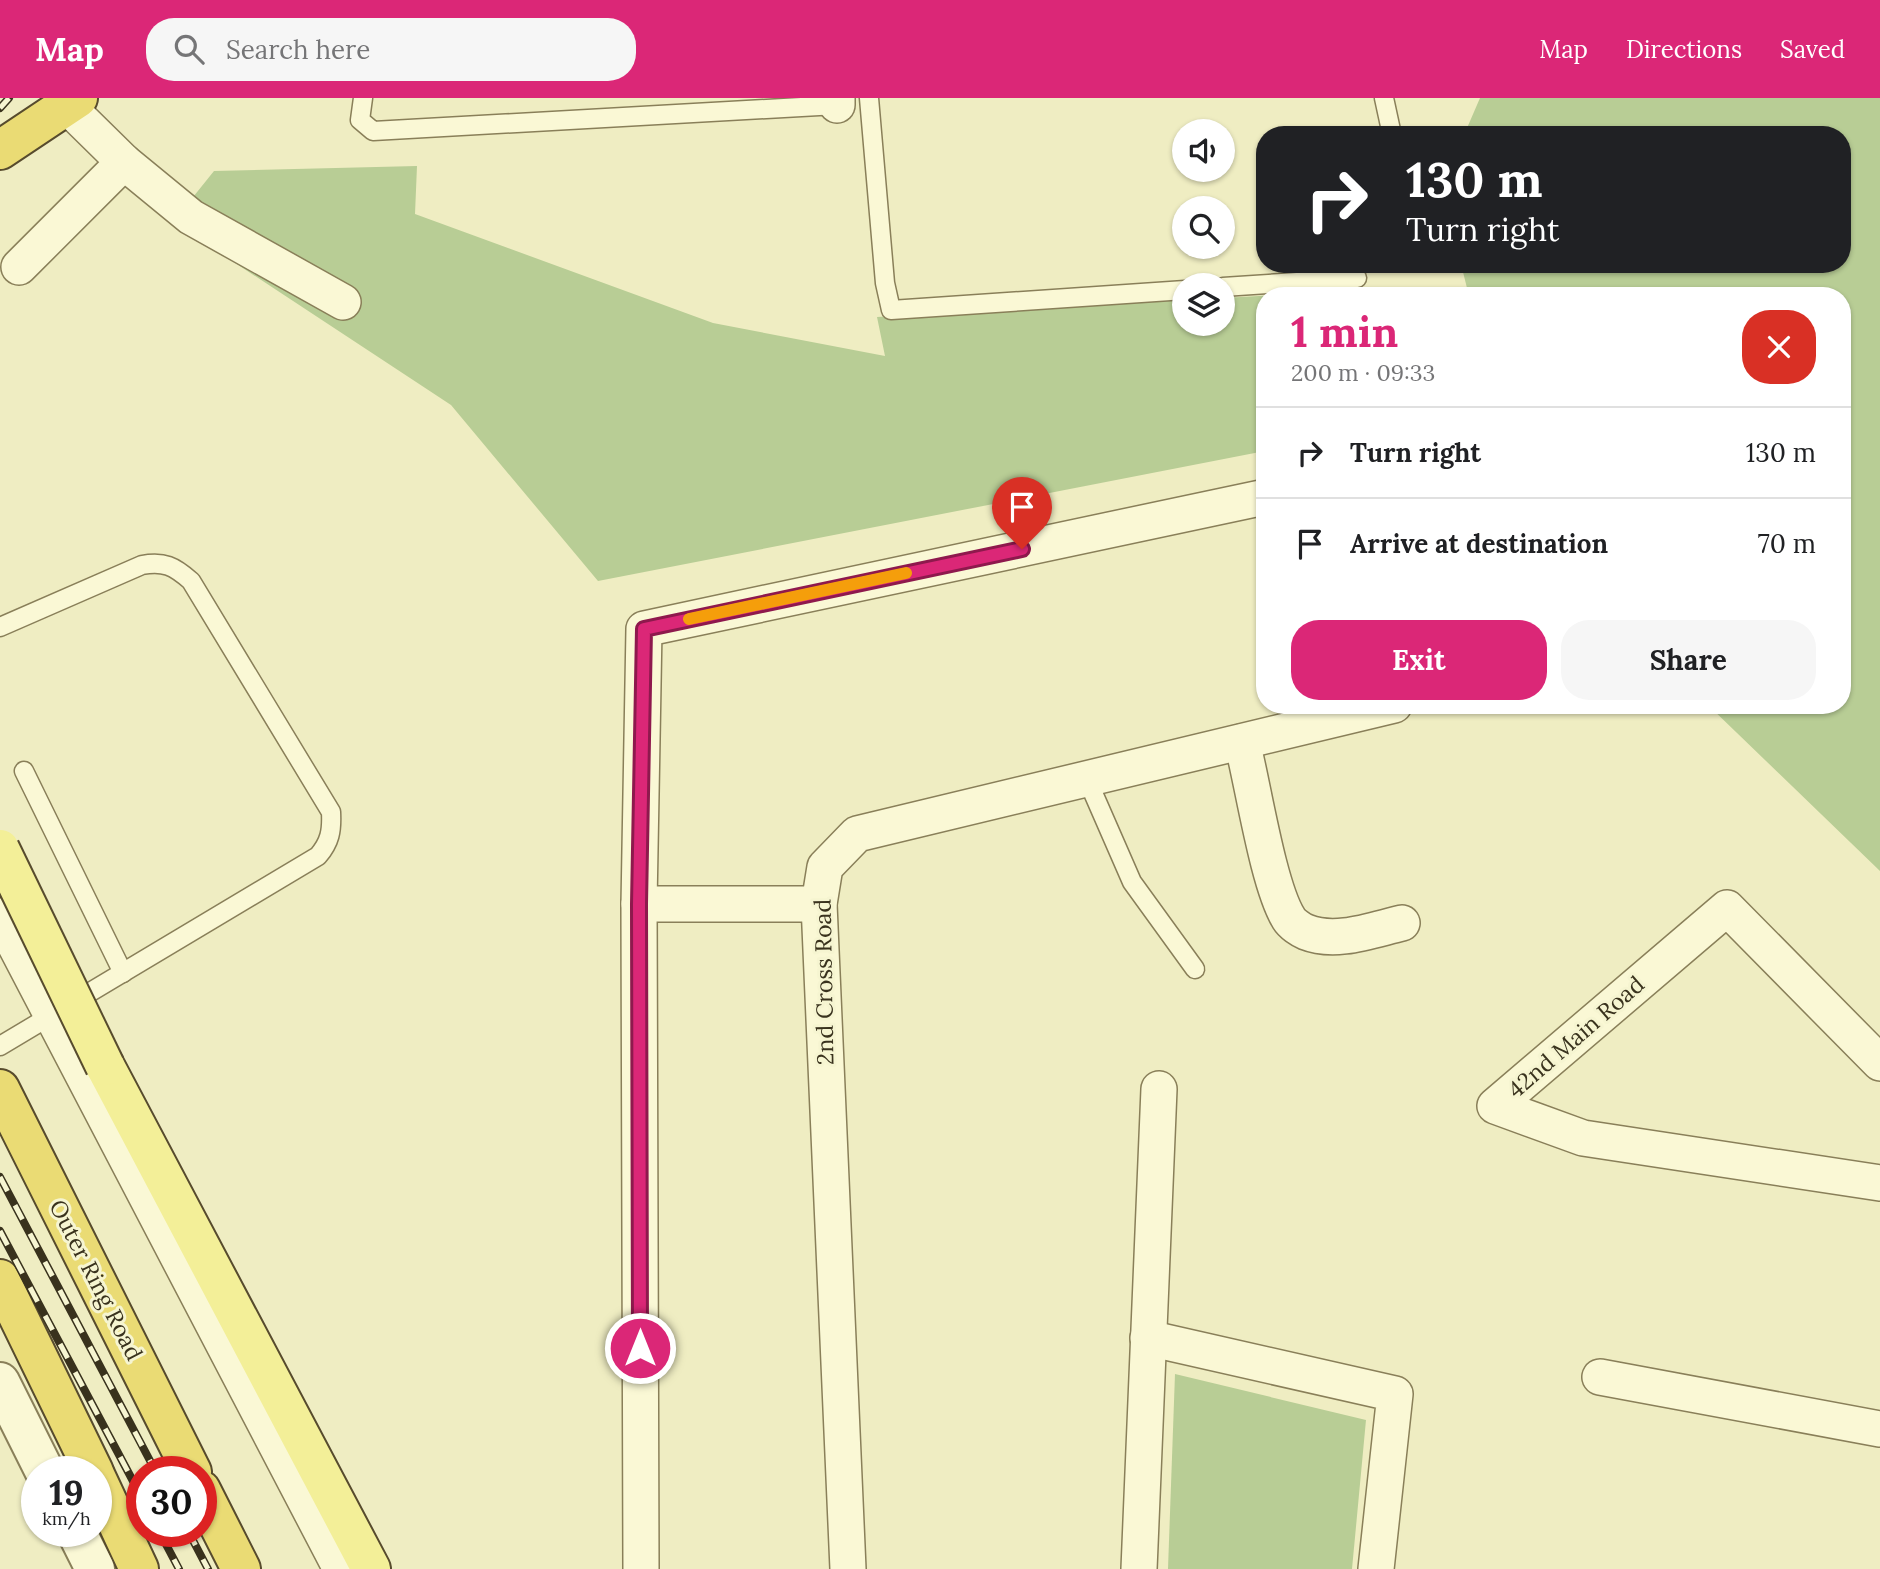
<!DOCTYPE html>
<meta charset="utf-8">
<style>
body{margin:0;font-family:Lora,serif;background:#f6f6f6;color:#202124;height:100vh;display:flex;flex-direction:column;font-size:26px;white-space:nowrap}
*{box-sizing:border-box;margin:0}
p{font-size:23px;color:#757577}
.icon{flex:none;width:38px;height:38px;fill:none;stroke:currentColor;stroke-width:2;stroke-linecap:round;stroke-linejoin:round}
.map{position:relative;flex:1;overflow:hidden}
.side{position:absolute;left:1256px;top:189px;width:595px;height:427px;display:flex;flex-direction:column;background:#fff;border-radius:28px;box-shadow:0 2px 5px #0004}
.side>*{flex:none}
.hud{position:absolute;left:1256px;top:28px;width:595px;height:147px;border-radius:28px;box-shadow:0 2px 5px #0004;background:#202124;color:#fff;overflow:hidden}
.fabs{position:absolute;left:1172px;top:21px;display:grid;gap:14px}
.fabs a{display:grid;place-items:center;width:63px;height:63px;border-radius:50%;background:#fff;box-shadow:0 2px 5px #0004;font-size:35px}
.speed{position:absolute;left:21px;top:1358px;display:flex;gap:14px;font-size:35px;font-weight:700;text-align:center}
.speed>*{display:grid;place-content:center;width:91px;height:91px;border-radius:50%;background:#fff;box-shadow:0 2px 5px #0004;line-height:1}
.speed small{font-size:18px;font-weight:400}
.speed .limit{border:10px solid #d22;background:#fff;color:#111}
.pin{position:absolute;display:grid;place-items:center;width:60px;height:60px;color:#fff;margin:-72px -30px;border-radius:50% 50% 50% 0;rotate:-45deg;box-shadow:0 0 7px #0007}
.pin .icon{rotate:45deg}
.me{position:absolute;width:77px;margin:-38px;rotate:0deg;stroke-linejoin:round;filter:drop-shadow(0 0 5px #0008)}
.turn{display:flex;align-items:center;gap:24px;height:147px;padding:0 35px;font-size:32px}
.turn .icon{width:91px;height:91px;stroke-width:2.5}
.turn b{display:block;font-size:49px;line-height:60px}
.round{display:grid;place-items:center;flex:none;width:74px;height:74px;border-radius:28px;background:#f6f6f6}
.summary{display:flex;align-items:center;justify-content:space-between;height:119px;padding:0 35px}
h1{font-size:42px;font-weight:700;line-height:52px;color:#db2777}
.button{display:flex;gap:14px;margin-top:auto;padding:14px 35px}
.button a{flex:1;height:80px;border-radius:28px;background:#db2777;color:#fff;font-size:28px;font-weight:700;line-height:80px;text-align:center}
.button a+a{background:#f6f6f6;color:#202124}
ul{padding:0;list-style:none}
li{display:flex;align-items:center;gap:21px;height:91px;padding:0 35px;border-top:2px solid #e0e0e0}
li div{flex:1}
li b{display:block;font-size:26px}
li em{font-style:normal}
header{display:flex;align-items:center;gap:42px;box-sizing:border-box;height:98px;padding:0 35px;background:#db2777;color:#fff}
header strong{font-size:33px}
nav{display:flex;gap:38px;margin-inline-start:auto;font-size:24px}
.search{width:490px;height:63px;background:#f6f6f6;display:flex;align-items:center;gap:18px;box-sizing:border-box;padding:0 24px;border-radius:28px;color:#757577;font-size:26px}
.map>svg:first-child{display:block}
.green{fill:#b8cd95}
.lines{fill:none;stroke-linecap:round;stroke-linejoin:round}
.service-casing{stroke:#897f59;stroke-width:21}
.minor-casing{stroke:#897f59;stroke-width:38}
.tertiary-casing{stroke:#897f59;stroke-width:42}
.primary-casing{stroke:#574b2d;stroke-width:42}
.trunk-casing{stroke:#574b2d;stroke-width:42}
.service{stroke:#faf8d5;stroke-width:18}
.minor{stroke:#faf8d5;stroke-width:35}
.tertiary{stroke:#faf8d5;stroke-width:38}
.primary{stroke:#f3ef98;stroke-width:38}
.trunk{stroke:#eadb74;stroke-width:38}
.rail-casing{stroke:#39321d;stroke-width:8}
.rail{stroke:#f6f5d1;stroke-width:5;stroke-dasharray:16;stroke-linecap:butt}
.primary-bridge-casing{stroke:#574b2d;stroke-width:42;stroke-linecap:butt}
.primary-bridge{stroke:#f3ef98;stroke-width:38}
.route-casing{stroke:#8e194d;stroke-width:18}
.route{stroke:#db2777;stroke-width:12}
.slow{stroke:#f59e0b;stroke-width:12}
.labels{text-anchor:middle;stroke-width:6;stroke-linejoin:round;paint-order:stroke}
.street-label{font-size:23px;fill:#39321d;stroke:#f6f5d1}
</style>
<header>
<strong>Map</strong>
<div class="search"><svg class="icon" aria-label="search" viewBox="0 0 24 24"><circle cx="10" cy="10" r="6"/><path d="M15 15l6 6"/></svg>Search here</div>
<nav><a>Map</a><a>Directions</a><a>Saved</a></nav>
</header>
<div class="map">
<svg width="1880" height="1471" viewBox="0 0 1880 1471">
<rect width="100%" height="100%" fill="#efedc2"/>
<g class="green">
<path d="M1480 0H1880V773L1708 607H1843V198H1469L1461 166H1843V37H1464Z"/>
<path d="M417 68 415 116 713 225 885 258 877 219 1185 202V226H1223V200L1423 189 1425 198H1265V353L598 483 451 307 173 124 214 73Z"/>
<path d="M1175 1276 1366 1322 1352 1471H1168Z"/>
</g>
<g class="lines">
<g class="service-casing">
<g id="service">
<path d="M363 0 360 22 373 33 837 7"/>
<path d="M869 0 885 185 891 212 1185 192"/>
<path d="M1384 0 1392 37"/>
<path d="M1223 189 1357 180"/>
<path d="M0 529 142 467C164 463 174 468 191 483L331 714C332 733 330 744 318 758L0 948"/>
<path d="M24 673 123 875"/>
<path d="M1087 681 1132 784 1195 871"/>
</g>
</g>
<g class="minor-casing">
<g id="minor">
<path d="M837 0V7"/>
<path d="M67 8 124 64 191 119 343 204"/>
<path d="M19 169 124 64"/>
<path d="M1242 644C1253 686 1268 788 1289 821 1292 826 1301 832 1306 834 1336 846 1372 832 1402 825"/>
<path d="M639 806H819"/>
<path d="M0 818 341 1471"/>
<path d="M1880 965 1727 810 1495 1008 1583 1040 1880 1085"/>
<path d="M1148 1240 1395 1296 1376 1471"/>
<path d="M1600 1279 1880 1331"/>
<path d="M641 1471 639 806 644 531 1265 399"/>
<path d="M848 1471 819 806 825 769 857 736 1394 607"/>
<path d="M1139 1471 1159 991"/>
</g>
</g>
<g class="tertiary-casing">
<g id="tertiary">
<path d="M0 1284 45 1374"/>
<path d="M76 1433 95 1471"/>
</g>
</g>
<g class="primary-casing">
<path id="primary" d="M105 968 371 1471"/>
</g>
<g class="trunk-casing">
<g id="trunk">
<path d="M0 52 78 0"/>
<path d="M0 991 192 1374"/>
<path d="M0 1181 94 1374"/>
<path d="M96 1379 139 1471"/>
<path d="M201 1392 241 1471"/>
</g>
</g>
<use href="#service" class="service"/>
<use href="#minor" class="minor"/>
<use href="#tertiary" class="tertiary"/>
<use href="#primary" class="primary"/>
<use href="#trunk" class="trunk"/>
<g class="rail-casing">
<g id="rail">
<path d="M0 10 9 0"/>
<path d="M0 1079 156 1374"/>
<path d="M0 1133 142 1400"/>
<path d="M159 1433 179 1471"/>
<path d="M188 1433 208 1471"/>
</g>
</g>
<use href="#rail" class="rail"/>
<g class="primary-bridge-casing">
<path id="primary-bridge" d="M0 751 105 968"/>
</g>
<use href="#primary-bridge" class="primary-bridge"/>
</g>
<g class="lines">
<g class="route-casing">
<path id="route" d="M640 1250 639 806 644 531 1022 451"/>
</g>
<use href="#route" class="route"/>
<path class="slow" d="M689 521 906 475"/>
</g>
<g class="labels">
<g class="street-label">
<text transform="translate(824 884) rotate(-91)" y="8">2nd Cross Road</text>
<text transform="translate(1576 939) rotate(-41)" y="8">42nd Main Road</text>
<text transform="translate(96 1182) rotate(63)" y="8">Outer Ring Road</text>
</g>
</g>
</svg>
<div class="fabs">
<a><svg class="icon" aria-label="sound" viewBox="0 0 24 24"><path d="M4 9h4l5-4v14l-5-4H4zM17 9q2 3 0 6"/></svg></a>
<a><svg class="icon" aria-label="search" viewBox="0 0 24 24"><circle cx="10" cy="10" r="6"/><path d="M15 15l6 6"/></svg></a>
<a><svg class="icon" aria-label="layers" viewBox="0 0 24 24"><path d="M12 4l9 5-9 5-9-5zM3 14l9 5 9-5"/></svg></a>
</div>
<div class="speed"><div>19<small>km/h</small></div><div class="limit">30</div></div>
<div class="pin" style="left:1022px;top:451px;background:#d93025"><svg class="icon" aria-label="arrive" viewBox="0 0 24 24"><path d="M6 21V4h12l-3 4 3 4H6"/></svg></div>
<svg class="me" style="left:640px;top:1250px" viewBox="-20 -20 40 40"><circle r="17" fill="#db2777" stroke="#fff" stroke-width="3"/><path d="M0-11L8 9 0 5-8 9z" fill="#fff"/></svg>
<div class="hud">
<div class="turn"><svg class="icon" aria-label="right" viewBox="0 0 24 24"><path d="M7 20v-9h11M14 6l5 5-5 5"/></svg><div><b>130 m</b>Turn right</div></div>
</div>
<section class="side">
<div class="summary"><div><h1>1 min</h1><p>200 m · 09:33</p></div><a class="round" style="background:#d93025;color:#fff"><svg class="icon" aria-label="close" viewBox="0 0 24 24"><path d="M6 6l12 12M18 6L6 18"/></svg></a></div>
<ul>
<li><svg class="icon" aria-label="right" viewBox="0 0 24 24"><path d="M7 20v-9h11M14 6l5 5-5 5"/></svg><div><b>Turn right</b></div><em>130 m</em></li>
<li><svg class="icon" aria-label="arrive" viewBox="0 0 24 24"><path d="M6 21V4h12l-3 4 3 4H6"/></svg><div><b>Arrive at destination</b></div><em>70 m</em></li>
</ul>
<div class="button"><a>Exit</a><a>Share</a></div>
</section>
</div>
